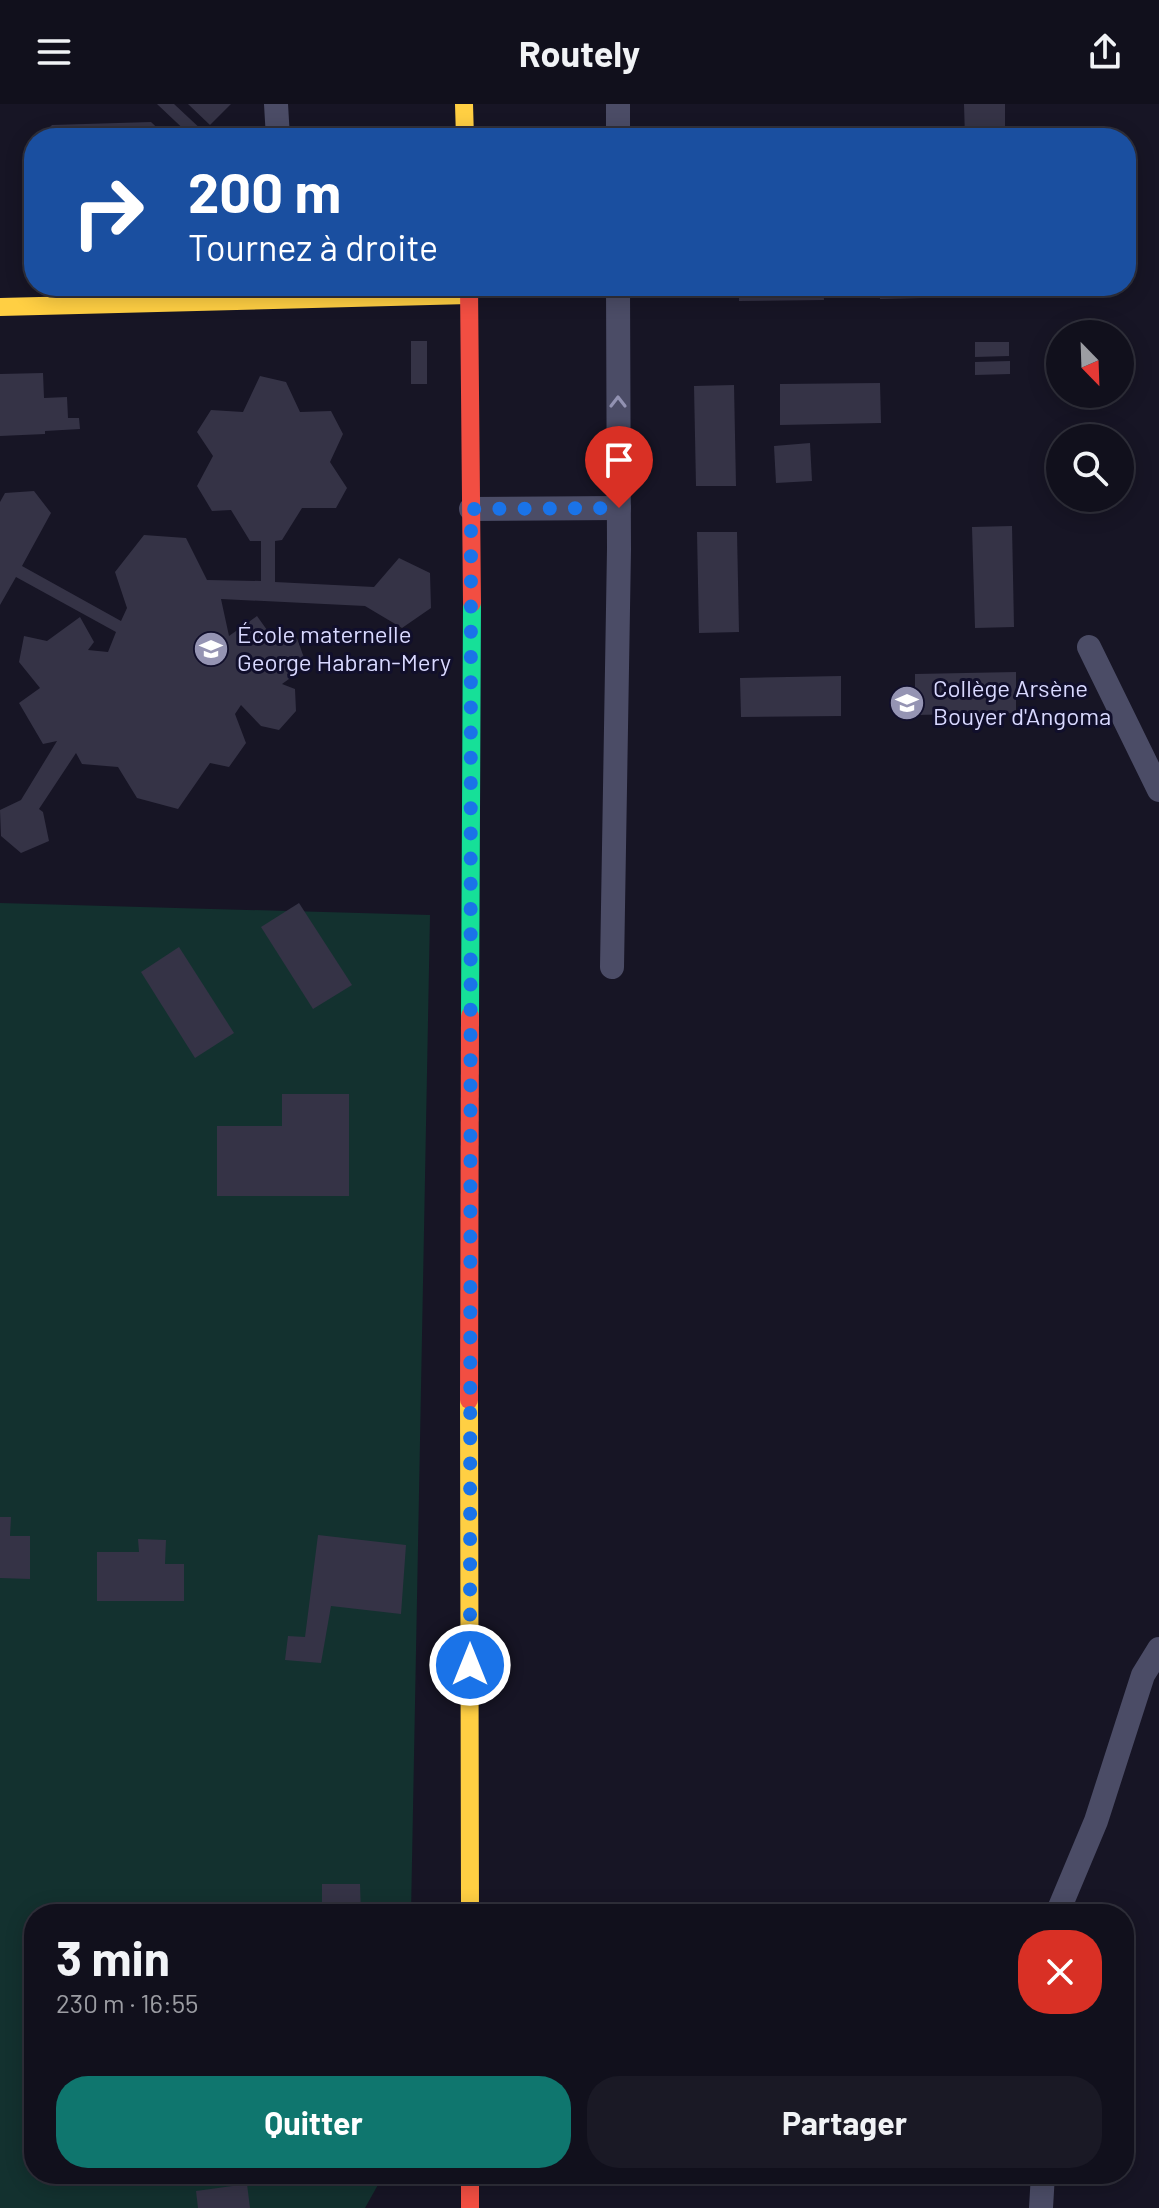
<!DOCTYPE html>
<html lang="fr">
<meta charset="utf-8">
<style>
body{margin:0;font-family:Barlow,sans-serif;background:#1a1925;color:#f1f3f6;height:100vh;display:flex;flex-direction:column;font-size:30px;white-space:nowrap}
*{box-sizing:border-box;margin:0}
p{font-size:26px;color:#9c9da3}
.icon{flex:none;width:44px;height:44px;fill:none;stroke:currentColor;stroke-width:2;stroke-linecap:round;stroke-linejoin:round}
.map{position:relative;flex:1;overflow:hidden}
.drawer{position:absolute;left:24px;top:1800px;width:1110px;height:280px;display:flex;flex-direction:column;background:#11101c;border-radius:32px;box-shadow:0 4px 20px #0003,0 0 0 2px #30303b}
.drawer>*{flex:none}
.top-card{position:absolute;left:24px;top:24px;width:1112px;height:168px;border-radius:32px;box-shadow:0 4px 20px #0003,0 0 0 2px #30303b;background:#1a4fa0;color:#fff;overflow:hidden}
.needle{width:52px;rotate:157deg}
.fabs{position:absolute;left:1046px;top:216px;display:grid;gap:16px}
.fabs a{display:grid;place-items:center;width:88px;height:88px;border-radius:50%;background:#11101c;box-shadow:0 4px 20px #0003,0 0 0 2px #30303b;font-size:40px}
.pin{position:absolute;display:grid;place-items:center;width:68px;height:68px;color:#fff;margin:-82px -34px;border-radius:50% 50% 50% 0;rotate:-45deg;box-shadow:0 0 8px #0007}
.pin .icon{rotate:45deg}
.me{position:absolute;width:88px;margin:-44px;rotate:0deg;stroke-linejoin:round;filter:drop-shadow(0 0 6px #0008)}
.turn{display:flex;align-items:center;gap:28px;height:168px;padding:0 32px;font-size:36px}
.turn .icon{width:104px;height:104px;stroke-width:2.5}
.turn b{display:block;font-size:56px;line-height:68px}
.round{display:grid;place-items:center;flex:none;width:84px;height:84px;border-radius:32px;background:#1a1925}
.head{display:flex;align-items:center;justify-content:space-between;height:136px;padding:0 32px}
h1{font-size:48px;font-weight:700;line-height:60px}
.cta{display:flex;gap:16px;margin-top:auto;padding:16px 32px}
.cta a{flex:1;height:92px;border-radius:32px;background:#0f766e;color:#fff;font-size:32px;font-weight:700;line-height:92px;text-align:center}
.cta a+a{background:#1a1925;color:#f1f3f6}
header{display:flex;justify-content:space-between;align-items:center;height:104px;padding:0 32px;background:#11101c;font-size:36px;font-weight:700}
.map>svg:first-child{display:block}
.green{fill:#13312f}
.building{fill:#353346}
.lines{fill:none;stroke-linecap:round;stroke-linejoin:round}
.lane{stroke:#4b4c66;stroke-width:24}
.fast{stroke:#16e098;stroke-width:18}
.slow{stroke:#ffcf43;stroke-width:18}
.jam{stroke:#f24e42;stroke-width:18}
.oneway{stroke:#9292b2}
.route{stroke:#1a73e8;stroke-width:14;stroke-dasharray:0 25.2}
.labels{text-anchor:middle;stroke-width:6;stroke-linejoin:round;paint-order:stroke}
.poi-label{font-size:24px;fill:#d9d9ff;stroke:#110f2b;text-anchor:start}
</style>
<header><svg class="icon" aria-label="menu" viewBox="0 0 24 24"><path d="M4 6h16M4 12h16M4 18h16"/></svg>Routely<svg class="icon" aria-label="share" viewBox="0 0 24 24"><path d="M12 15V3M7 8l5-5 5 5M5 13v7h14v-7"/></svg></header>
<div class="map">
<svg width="1159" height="2104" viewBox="0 0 1159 2104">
<rect width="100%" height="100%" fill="#171525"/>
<path class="green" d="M0 799 430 811 411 1810H34V2070H384L365 2104H0Z"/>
<g class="building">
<path d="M157 0H174L204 28V34H193Z"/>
<path d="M188 0H231L210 21Z"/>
<path d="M964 0H1005V34H965Z"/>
<path d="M151 18 168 34H39L52 21Z"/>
<rect x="675" y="29" width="35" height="5"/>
<path d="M739 182H823L824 196 739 197Z"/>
<path d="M879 182H921L922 194 880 195Z"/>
<path d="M968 182H1008V192L968 193Z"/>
<rect x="411" y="237" width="16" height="43"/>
<path d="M975 238H1009V252L975 253Z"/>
<path d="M1010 257V270L975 271V258Z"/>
<path d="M43 269 44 294 67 293 68 314H79L80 325 45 327V330L0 332V270Z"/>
<path d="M260 272 286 278 300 308 331 307 343 330 330 358 347 384 336 404H302L282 436 275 437V478L374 483 399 454 430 469 431 504 402 524 365 502 221 495 229 532 257 512 272 533 294 526 307 562 282 580 295 585 296 607 279 626 261 622 241 601 235 610 246 639 229 663 210 659 178 705 137 694 118 663 82 660 76 649 39 705 43 708 49 737 21 749 1 732 0 706 21 696 57 637 43 640 19 599 40 584 19 558 24 532 47 537 80 513 94 538 88 546 108 548 116 528 16 473 0 501V398L5 389 34 387 51 409 22 462 121 517 127 504 115 468 144 431 186 434 207 476 261 477V437H250L231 406 212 407 197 382 213 352 197 328 211 306 243 308Z"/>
<path d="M880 279 881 319 780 321V280Z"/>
<path d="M734 281 736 382H696L694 282Z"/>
<path d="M810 339 812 377 776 379 774 342Z"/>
<path d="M1012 422 1014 523 975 524 972 423Z"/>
<path d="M697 428H737L739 528 699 529Z"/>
<path d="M1016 568V609L915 611V570Z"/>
<path d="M841 572V612L741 613 740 574Z"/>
<path d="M299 799 352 881 313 905 261 823Z"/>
<path d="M179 843 234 929 195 954 141 868Z"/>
<path d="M282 990H349V1092H217V1022H282Z"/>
<path d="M0 1413H11L10 1432H30V1475L0 1474Z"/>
<path d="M318 1431 406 1441 401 1510 331 1502 321 1559 285 1556 288 1532 305 1533Z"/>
<path d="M138 1435 166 1436 165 1460H184V1497H97V1448H139Z"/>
<path d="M322 1780H360L361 1810H322Z"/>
<path d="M247 2080 250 2104H198L196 2087Z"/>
</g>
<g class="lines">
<g class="lane">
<path d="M276 0 278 34"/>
<path d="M618 34V0"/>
<path d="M471 405 619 404"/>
<path d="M1089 543 1159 686"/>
<path d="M612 863 619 445 618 182"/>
<path d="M1057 1810 1096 1717 1143 1571 1159 1545"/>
<path d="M1041 2104 1043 2070"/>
</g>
<path class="fast" d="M470 912 472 499"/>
<g class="slow">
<path d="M464 0 465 34"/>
<path d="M0 203 469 191"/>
<path d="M469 1296 470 1810"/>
</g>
<g class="jam">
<path d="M469 182 472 499"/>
<path d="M469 1296 470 912"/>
<path d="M470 2070V2104"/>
</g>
</g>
<defs><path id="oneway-chevron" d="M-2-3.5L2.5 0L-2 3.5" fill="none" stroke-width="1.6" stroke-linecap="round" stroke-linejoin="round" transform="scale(2)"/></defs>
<use class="oneway" href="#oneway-chevron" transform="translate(618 298) rotate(-90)"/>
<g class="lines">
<path class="route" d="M470 1561 471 405 619 404"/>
</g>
<defs>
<g id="school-disc" transform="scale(1.8)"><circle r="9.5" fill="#9594b3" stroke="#110f2b"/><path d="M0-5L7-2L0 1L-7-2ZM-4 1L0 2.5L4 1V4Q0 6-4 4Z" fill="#fff"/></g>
</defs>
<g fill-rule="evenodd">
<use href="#school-disc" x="211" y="545"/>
<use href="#school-disc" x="907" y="599"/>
</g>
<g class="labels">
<g class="poi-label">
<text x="237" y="539">École maternelle<tspan x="237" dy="28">George Habran-Mery</tspan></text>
<text x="933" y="593">Collège Arsène<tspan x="933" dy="28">Bouyer d'Angoma</tspan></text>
</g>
</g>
</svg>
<div class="fabs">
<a><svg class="needle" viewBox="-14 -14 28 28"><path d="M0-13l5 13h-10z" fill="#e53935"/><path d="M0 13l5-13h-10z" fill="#9c9da3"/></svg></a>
<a><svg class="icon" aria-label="search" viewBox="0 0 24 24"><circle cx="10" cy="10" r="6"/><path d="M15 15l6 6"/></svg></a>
</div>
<div class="pin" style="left:619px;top:404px;background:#d93025"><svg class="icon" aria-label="arrive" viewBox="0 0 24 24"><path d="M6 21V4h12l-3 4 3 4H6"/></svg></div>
<svg class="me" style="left:470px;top:1561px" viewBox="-20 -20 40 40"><circle r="17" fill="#1a73e8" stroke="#fff" stroke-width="3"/><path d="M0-11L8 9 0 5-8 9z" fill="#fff"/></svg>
<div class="top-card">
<div class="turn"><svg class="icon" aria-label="right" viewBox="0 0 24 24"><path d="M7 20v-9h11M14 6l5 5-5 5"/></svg><div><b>200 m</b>Tournez à droite</div></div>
</div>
<section class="drawer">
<div class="head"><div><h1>3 min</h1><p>230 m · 16:55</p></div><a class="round" style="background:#d93025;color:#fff"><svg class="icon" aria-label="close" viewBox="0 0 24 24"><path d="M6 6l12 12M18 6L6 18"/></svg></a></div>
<div class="cta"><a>Quitter</a><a>Partager</a></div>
</section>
</div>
